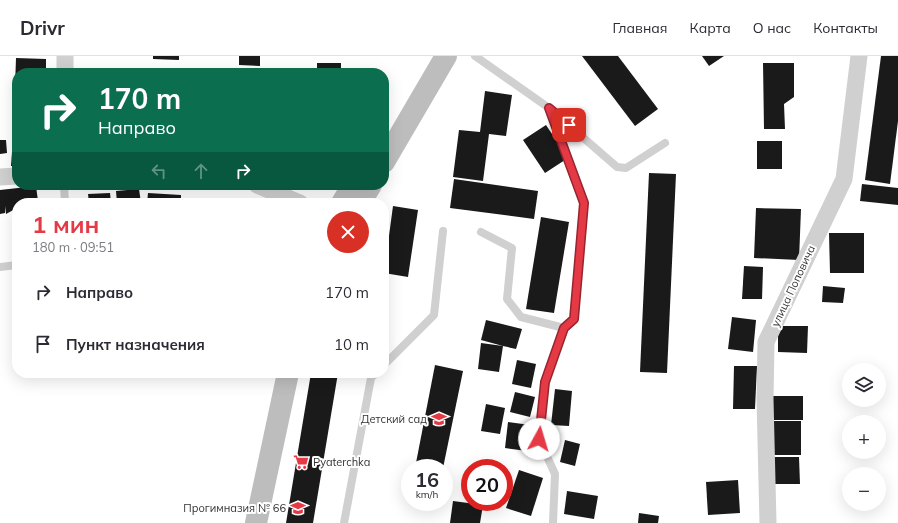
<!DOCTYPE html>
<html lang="ru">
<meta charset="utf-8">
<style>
body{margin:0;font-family:Mulish,sans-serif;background:#f2f2f3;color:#2b2b33;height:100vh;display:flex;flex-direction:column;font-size:15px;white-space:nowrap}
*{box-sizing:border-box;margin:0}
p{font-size:13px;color:#7c7c81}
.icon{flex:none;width:22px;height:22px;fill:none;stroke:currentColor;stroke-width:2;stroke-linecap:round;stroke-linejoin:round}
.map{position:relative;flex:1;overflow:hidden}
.details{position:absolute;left:12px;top:142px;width:377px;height:180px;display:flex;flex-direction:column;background:#fff;border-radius:16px;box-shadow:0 4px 16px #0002}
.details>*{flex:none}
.banner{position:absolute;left:12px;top:12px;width:377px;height:122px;border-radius:16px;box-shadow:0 4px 16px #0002;background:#0b6e4f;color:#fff;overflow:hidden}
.tools{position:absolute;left:842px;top:307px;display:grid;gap:8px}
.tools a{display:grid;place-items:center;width:44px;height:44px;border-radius:50%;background:#fff;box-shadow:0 4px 16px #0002;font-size:20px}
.speed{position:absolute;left:401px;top:403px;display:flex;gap:8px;font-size:20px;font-weight:700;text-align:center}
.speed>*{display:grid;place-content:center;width:52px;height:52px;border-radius:50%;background:#fff;box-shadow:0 4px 16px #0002;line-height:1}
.speed small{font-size:10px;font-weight:400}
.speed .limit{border:6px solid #d22;background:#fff;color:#111}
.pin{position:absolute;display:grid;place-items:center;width:34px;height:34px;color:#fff;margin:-17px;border-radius:8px;box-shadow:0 2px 6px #0006}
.me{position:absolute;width:44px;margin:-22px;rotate:6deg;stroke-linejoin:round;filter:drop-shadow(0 0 3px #0008)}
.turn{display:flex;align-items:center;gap:14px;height:84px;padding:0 20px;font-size:18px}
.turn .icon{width:52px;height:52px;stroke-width:2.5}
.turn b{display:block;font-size:28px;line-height:34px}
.lanes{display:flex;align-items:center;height:38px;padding:0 20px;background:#0003;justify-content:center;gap:20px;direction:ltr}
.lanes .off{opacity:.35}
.round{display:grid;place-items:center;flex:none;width:42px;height:42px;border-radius:21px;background:#f2f2f3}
.summary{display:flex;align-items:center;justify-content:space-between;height:68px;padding:0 20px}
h1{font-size:24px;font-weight:700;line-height:30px;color:#e63946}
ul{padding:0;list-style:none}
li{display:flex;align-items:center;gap:12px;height:52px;padding:0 20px}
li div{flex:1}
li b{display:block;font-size:15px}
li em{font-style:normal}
header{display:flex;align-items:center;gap:24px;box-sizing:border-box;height:56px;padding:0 20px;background:#fff;border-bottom:1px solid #e1e1e2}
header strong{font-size:19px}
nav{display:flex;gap:22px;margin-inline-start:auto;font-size:14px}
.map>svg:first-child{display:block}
.building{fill:#1a1a1a}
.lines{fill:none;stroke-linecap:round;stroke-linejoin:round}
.service{stroke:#d0d0d0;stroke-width:8}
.minor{stroke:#d0d0d0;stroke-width:17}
.secondary{stroke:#bdbdbd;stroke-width:22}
.route-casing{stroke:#96252e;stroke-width:10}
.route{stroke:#e63946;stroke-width:7}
.labels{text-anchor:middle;stroke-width:4;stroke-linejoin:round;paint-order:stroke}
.street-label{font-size:11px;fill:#333;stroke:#fff}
.poi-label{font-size:11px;fill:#333;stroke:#fff;text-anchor:end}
</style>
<header>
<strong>Drivr</strong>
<nav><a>Главная</a><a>Карта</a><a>О нас</a><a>Контакты</a></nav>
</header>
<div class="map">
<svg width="898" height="467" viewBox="0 0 898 467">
<rect width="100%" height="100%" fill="#fff"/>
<g class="building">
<path d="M153 0H179V4L153 3Z"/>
<path d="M239 0H260V10L239 9Z"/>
<path d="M582 0H618L658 53 635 70Z"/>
<path d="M702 0H724L709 10Z"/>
<path d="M881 0H898V65L890 128 865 124Z"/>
<path d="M16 2 46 3V17H17V31H15Z"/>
<rect x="317" y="7" width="24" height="10"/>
<path d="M763 7H794V41L784 48 785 73H764Z"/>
<path d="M485 35 512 39 506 80 489 78 483 125 453 121 459 74 480 76Z"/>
<path d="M546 69 568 102 545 117 523 84Z"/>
<path d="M0 84H6L7 97 0 98Z"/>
<rect x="757" y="85" width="25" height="28"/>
<path d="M12 96 17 97V110H11Z"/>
<path d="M649 117 676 118 667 317 640 316Z"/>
<path d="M454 123 538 135 534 163 450 152Z"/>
<path d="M862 128 898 132V149L860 145Z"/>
<path d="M36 130 38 145 17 147V152L6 158 5 150V157L0 158V134Z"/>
<path d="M139 133 141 147H117L116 135Z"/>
<path d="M110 137 111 147H89L88 138Z"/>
<path d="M148 137 181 139V147H147Z"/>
<path d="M393 150 418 154 408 221 384 217Z"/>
<path d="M756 152 801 153 799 204 754 202Z"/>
<path d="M541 161 569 166 554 257 526 253Z"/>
<path d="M829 177H864V217H830Z"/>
<path d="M744 210 763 211 762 243H742Z"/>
<path d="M823 230 845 232 843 247 822 246Z"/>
<path d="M732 261 756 264 753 296 728 293Z"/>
<path d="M486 264 522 273 516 293 503 290 499 316 478 313 481 287 503 290 481 284Z"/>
<path d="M778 270H808L807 297 778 296Z"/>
<path d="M517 304 536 308 531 332 512 328Z"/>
<path d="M435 309 463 315 443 412H415Z"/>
<path d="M734 310H757L755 353H733Z"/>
<path d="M311 317H338L313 467H286Z"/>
<path d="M555 333 572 335 569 370 551 369Z"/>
<path d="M515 336 535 341 530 361 510 356Z"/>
<rect x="772" y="340" width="31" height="24"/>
<path d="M486 348 505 352 500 378 481 375Z"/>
<rect x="772" y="365" width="29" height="34"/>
<path d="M508 366 530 369 527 395 505 392Z"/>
<path d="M565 384 580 388 575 410 560 406Z"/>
<path d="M771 401H799L800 428H772Z"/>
<path d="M479 405 505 410 504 412H478Z"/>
<path d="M519 414 543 422 531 460 506 452Z"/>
<path d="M738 424 740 457 708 459 706 426Z"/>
<path d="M567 435 598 440 594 463 564 458Z"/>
<path d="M453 445 483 449 480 467H450Z"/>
<path d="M639 457 659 460 658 467H638Z"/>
</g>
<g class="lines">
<g class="service">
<path d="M475 0 549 52 617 111 626 112 665 87"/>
<path d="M550 54 584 147 574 263 564 272"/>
<path d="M64 129 65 147"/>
<path d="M481 176 512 192 507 243 521 261 564 272 545 326 539 383 555 418 553 467"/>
<path d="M0 211 17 209"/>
<path d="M384 309 434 259 443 175"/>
<path d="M344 467 371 322 376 317"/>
</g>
<g class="minor">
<path d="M65 17V0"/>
<path d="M0 121 17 120"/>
<path d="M257 129 300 147"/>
<path d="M768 467 765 343 766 286 844 123 859 0"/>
</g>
<g class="secondary">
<path d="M384 106 446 0"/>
<path d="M342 147 353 129"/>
<path d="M360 147 371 129"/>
<path d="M256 467 288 317"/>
</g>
</g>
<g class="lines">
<g class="route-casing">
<path id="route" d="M539 383 545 326 564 272 574 263 584 147 549 52 569 69"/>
</g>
<use href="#route" class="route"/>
</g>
<defs>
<g id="school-bare" transform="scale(1.2)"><path d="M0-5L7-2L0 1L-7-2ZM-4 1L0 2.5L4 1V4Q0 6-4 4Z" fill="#e63946" stroke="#fff" stroke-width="2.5" paint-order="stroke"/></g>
<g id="supermarket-bare" transform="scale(1.2)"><path d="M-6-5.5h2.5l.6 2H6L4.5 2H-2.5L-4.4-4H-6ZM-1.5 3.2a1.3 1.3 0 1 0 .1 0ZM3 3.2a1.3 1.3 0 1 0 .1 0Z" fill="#e63946" stroke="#fff" stroke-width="2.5" paint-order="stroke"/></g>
</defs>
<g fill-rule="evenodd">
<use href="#school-bare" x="439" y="363"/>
<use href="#supermarket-bare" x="301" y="406"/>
<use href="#school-bare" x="298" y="452"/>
</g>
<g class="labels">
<g class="street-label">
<text transform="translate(793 230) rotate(-65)" y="4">улица Поповича</text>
</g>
<g class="poi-label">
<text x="427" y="367">Детский сад</text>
<text x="313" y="410" text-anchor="start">Pyaterchka</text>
<text x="286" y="456">Прогимназия № 66</text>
</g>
</g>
</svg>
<div class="tools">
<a><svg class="icon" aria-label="layers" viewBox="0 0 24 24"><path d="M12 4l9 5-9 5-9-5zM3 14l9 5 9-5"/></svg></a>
<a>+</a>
<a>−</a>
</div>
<div class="speed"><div>16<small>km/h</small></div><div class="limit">20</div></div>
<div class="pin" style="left:569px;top:69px;background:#d93025"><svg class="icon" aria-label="arrive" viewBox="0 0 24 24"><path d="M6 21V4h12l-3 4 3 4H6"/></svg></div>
<svg class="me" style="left:539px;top:383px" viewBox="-20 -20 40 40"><circle r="19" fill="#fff"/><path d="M0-13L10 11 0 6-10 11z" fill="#e63946"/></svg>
<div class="banner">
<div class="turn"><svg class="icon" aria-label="right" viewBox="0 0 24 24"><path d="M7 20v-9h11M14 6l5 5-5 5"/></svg><div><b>170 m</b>Направо</div></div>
<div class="lanes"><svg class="icon off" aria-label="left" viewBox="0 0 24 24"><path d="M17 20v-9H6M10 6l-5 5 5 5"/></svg><svg class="icon off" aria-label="ahead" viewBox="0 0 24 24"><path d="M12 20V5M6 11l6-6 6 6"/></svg><svg class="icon" aria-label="right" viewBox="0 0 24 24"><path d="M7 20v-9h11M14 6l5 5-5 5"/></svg></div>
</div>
<section class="details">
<div class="summary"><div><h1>1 мин</h1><p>180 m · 09:51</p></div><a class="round" style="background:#d93025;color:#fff"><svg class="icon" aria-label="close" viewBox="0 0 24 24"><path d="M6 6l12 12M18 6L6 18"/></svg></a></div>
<ul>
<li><svg class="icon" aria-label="right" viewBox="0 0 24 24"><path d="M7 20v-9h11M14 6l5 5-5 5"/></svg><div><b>Направо</b></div><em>170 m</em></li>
<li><svg class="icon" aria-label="arrive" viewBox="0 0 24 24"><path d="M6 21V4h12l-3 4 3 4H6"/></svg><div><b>Пункт назначения</b></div><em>10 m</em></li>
</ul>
</section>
</div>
